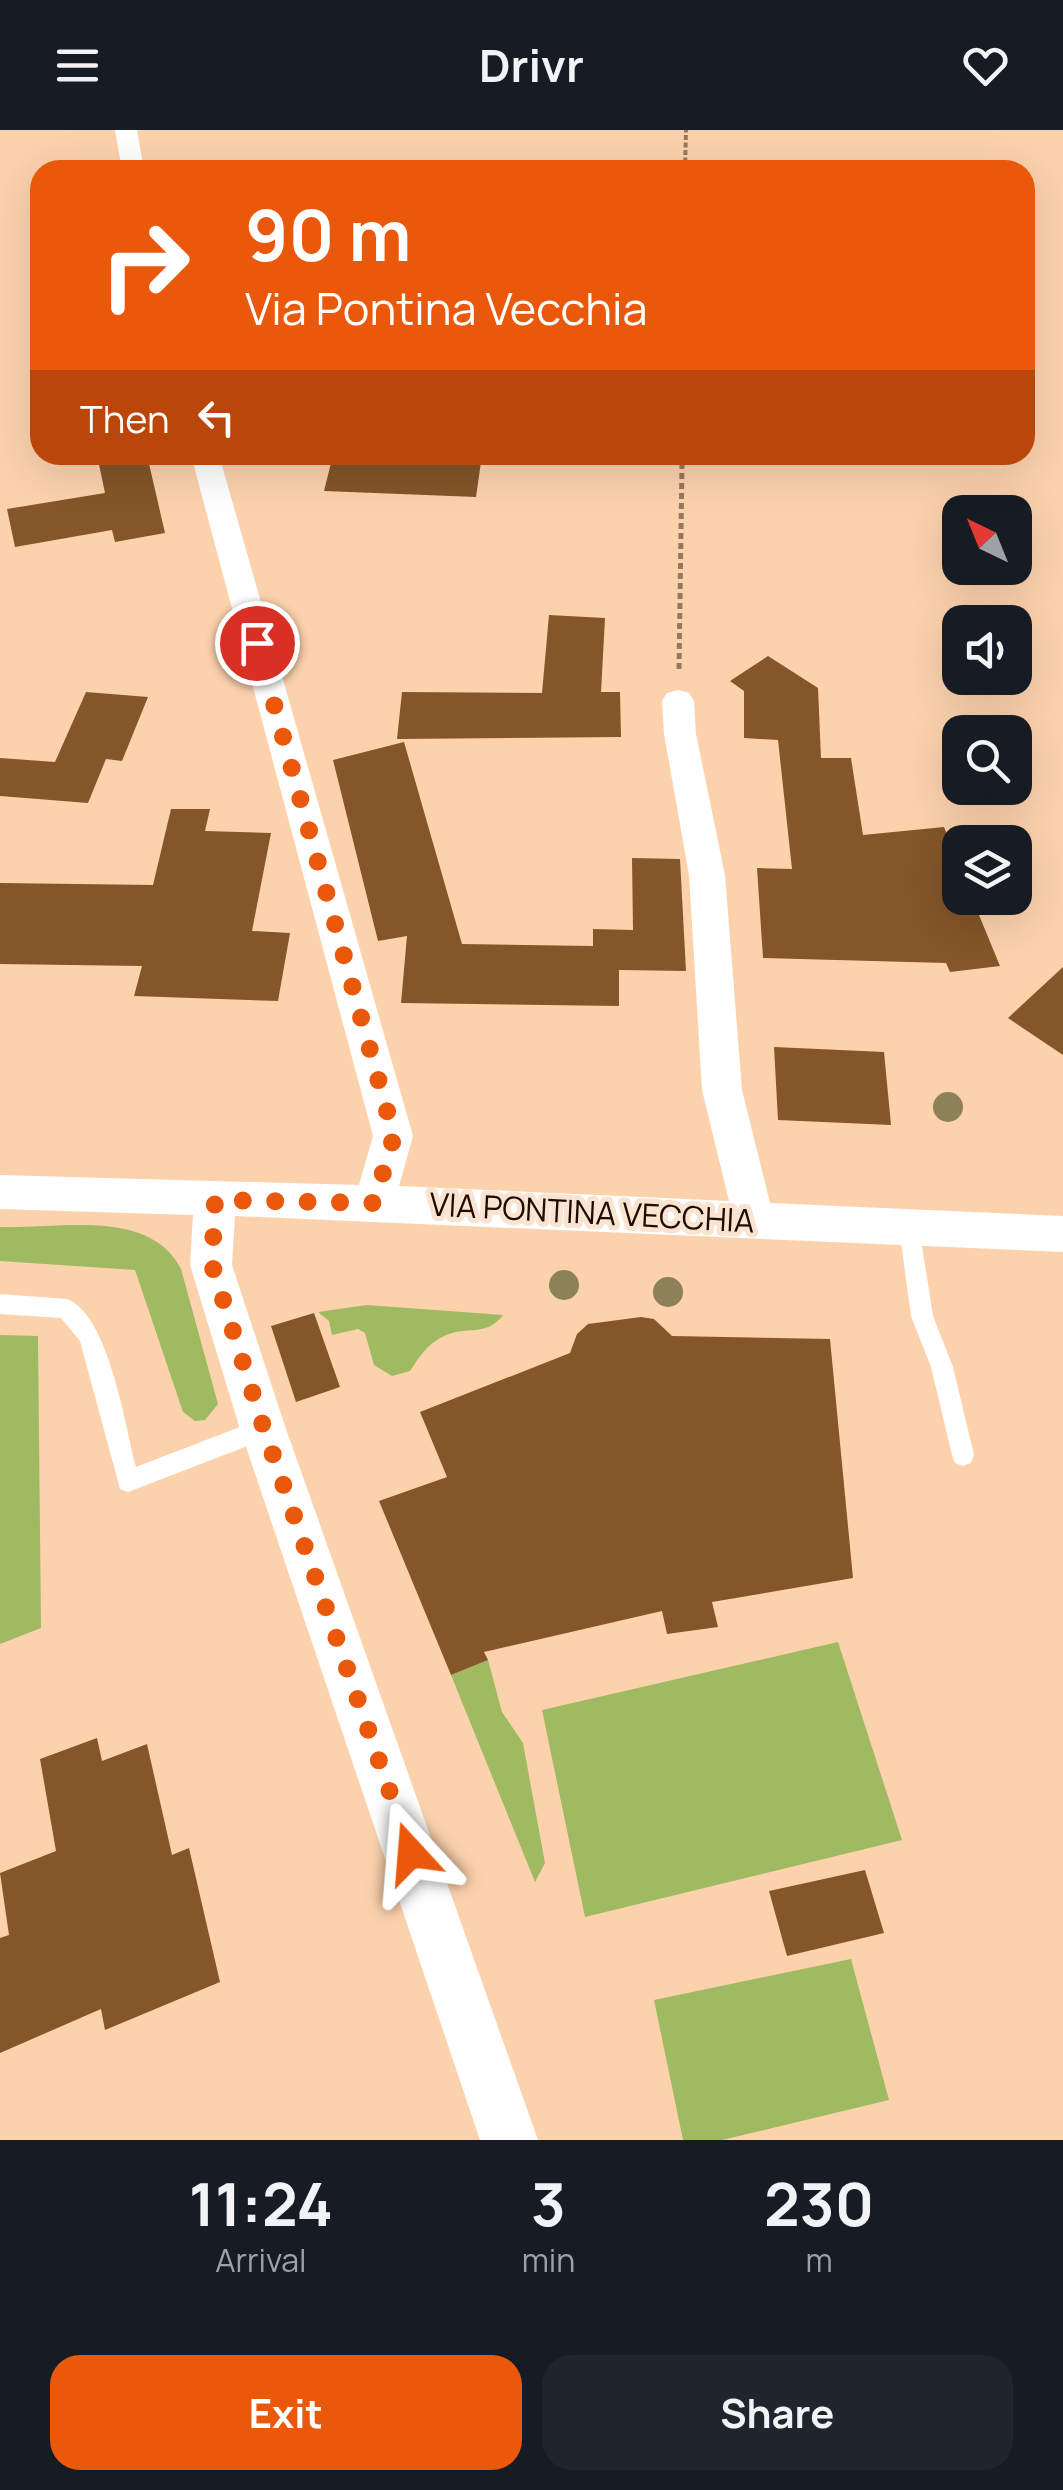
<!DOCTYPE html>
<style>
body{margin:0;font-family:Manrope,sans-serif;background:#20242c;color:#f1f3f6;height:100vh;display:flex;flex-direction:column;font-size:38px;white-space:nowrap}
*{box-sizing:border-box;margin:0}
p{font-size:32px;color:#9ea1a6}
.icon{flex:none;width:55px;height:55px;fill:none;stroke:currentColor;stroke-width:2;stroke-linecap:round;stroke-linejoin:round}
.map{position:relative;height:2010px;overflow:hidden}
.side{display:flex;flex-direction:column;background:#171b24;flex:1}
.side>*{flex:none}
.guide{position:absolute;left:30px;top:30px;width:1005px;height:305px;border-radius:30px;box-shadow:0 10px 40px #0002;background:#ea580c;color:#fff;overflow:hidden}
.needle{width:65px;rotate:317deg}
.fabs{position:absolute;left:942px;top:365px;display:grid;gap:20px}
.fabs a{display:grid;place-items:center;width:90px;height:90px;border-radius:20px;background:#171b24;box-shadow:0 10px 40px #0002;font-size:50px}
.pin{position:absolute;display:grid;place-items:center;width:85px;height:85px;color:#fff;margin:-42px;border:5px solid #fff;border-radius:50%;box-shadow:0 2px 10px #0007}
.me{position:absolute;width:110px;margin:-55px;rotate:341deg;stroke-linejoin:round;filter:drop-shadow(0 0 8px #0008)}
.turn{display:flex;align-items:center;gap:35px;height:210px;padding:0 50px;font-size:45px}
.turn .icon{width:130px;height:130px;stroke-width:2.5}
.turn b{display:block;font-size:70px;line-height:85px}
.then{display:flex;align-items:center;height:95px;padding:0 50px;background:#0003;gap:20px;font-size:38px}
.eta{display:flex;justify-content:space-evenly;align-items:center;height:170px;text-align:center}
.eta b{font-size:60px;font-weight:700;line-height:70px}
.primary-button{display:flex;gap:20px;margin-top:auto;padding:20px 50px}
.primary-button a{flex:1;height:115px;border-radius:30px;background:#ea580c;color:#fff;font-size:40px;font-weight:700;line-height:115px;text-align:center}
.primary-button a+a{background:#20242c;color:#f1f3f6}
header{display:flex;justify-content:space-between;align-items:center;height:130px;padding:0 50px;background:#171b24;font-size:45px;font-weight:700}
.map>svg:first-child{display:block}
.green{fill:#9fba61}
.building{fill:#845629}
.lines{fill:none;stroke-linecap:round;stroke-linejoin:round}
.path-far1{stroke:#97785e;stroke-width:4;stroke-dasharray:5 2.5;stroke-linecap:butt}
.path{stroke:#97785e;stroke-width:5;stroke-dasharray:6 4;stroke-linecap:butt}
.lane{fill:#fff;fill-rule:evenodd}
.street{fill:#fff;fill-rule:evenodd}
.tree{fill:#8c8157}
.route{stroke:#ea580c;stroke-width:18;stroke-dasharray:0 32.4}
.labels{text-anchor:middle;stroke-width:10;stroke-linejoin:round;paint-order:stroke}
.street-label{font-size:32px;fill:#1e0c00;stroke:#f9e3d1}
</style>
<header><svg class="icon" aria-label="menu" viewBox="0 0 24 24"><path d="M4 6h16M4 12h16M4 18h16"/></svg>Drivr<svg class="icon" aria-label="heart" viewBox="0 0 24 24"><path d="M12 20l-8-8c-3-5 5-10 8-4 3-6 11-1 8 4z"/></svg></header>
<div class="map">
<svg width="1063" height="2010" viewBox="0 0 1063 2010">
<rect width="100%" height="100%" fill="#fcd2ad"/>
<g class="green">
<path d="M0 1097C59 1099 150 1078 181 1139L218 1274 205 1290 195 1291 183 1282 135 1140 0 1131Z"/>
<path d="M367 1175 503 1185C486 1208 466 1195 444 1206 427 1214 420 1226 410 1241L392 1246 374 1235 365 1203 358 1199 332 1205 329 1191 318 1182Z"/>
<path d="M0 1205 38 1206 41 1498 0 1514Z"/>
<path d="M838 1512 902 1710 585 1787 542 1580Z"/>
<path d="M488 1530 502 1582 523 1613 545 1733 535 1752 451 1545Z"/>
<path d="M851 1829 889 1970 722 2010H683L654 1870Z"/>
</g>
<g class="building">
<path d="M97 325H147L165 403 115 412 112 400 15 417 7 379 105 363Z"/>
<path d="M333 325 413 327 482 325 476 367 324 361Z"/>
<path d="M549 485 605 488 601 562H620L621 607 397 609 402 562 542 563Z"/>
<path d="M768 526 818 558 821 628H851L863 705 944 697 960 736V768H972L1000 836 950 842 946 833 763 828 757 738 792 739 778 610 744 608V561L730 551Z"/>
<path d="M86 562 148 567 122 631 106 629 88 673 0 666V628L55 632Z"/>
<path d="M404 612 462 814 593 816V799L633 800 632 728 680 729 686 841 619 840V876L401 873 407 806 378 811 333 630Z"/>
<path d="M171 679H210L205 701 271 703 252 801 290 803 278 871 134 866 142 836 0 834V753L153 755Z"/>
<path d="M1063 837V925L1008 888Z"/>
<path d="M774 917 884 922 891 995 778 990Z"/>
<path d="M314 1183 340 1257 296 1272 271 1196Z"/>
<path d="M641 1187 654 1189 672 1206 830 1209 853 1448 712 1472 718 1497 667 1504 662 1481 484 1522 488 1530 451 1545 379 1371 447 1347 420 1282 570 1223 577 1204 588 1194Z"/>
<path d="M97 1608 102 1631 147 1614 172 1725 189 1718 220 1852 105 1900 101 1879 0 1923V1808L9 1805 0 1743 56 1721 40 1629Z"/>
<path d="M865 1740 884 1803 787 1826 769 1761Z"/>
</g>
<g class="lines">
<g class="path-far1">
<path d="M685 40 686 0"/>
<path d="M682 336V325"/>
</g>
<path class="path" d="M679 539 682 334"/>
<g class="lane">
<path d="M909 1088 916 1091 919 1097 933 1186 953 1237 974 1325 971 1333 963 1336 955 1333 952 1325 931 1237 911 1186 899 1097 902 1091Z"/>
<path d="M0 1164 67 1169C109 1185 125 1296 136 1337L263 1288 271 1291 274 1299 271 1307 128 1362 120 1359 80 1211 61 1188 0 1184Z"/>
</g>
<g class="street">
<path d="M115 0H137L144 40H122Z"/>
<path d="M191 325H219L413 1006 399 1056 729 1071 702 960 689 745 664 604 662 571 667 563 678 560 689 563 694 571 696 604 725 745 742 960 770 1073 1063 1086V1122L235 1086 232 1135 286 1299 538 2010H480L240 1299 190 1135 193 1085 0 1079V1045L359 1055 373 1006Z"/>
</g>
</g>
<g class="tree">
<circle cx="948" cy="977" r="15"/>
<circle cx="564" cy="1155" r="15"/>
<circle cx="668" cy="1162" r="15"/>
</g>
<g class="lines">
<path class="route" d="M257 513 394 1006 374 1073 215 1070 212 1135 264 1299 411 1723"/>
</g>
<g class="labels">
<g class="street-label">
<text transform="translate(592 1083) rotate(3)" y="11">VIA PONTINA VECCHIA</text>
</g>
</g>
</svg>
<div class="fabs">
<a><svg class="needle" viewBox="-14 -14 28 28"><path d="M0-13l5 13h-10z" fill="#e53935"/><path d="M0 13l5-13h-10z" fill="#9ea1a6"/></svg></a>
<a><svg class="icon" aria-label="sound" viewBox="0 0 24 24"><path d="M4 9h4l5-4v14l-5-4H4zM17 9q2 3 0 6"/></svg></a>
<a><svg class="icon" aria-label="search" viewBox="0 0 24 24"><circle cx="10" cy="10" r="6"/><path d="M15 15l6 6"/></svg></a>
<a><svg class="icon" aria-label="layers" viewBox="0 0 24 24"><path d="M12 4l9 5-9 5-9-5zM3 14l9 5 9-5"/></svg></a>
</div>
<div class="pin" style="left:257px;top:513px;background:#d93025"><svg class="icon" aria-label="arrive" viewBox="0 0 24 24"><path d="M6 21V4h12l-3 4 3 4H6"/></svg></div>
<svg class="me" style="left:411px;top:1723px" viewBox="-20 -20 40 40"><path d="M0-17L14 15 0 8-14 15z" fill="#ea580c" stroke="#fff" stroke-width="4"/></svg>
<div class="guide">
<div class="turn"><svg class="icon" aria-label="right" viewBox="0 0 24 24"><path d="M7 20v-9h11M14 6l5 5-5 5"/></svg><div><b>90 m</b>Via Pontina Vecchia</div></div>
<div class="then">Then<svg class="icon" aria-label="left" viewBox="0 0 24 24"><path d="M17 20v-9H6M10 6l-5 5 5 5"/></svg></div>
</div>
</div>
<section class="side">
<div class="eta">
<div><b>11:24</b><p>Arrival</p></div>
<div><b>3</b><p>min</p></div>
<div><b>230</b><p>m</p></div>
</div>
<div class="primary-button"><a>Exit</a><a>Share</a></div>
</section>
